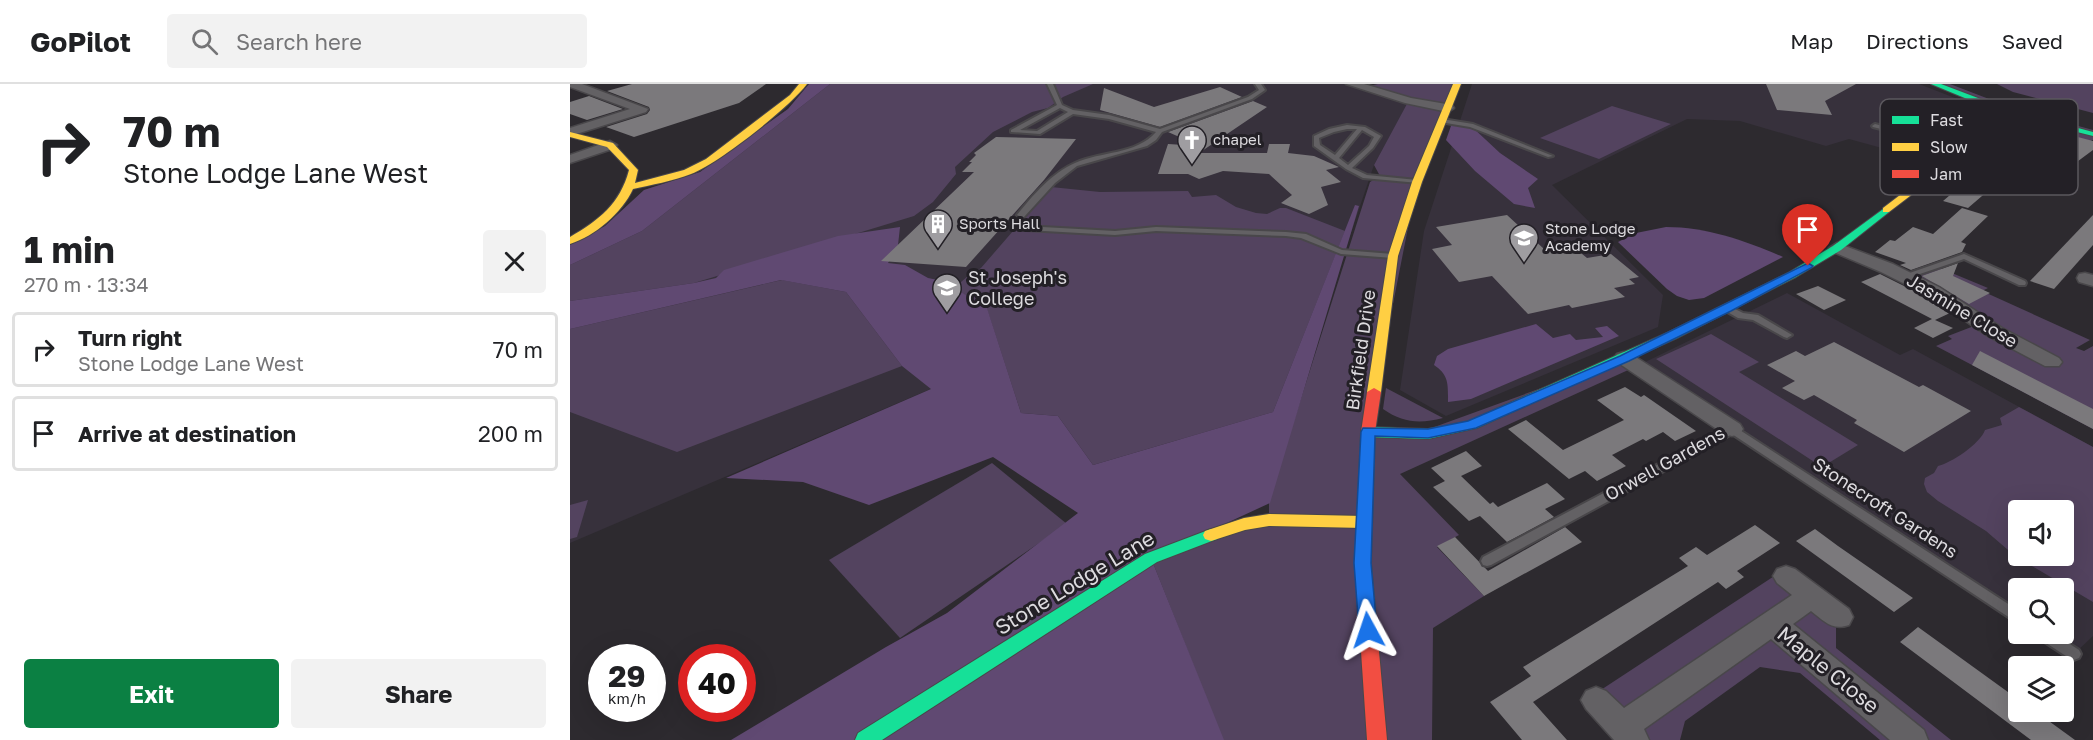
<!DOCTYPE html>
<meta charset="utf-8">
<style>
body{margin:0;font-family:"Golos Text",sans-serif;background:#f2f2f2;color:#202124;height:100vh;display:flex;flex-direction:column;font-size:22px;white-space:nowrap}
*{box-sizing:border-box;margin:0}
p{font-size:20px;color:#757577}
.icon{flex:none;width:33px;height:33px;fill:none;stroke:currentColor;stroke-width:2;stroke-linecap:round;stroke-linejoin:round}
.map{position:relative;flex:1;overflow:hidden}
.panel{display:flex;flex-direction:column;background:#fff;width:570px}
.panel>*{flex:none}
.top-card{background:#fff;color:#202124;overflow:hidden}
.controls{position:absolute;left:1438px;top:416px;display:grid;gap:12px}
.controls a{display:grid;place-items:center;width:66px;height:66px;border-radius:6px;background:#fff;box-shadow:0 6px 24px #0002;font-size:30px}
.speed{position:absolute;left:18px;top:560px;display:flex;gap:12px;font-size:30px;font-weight:700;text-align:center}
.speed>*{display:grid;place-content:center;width:78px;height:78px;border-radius:50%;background:#fff;box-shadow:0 6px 24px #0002;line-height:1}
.speed small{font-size:15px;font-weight:400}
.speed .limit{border:9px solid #d22;background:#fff;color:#111}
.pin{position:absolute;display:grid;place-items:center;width:51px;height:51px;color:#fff;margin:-62px -26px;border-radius:50% 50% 50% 0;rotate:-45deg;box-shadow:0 0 6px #0007}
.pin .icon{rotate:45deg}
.me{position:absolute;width:66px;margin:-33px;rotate:355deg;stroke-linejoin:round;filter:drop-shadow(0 0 4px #0008)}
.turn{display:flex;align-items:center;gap:21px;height:126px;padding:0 24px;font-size:27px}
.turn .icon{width:78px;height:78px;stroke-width:2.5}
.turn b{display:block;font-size:42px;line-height:51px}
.round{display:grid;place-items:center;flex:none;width:63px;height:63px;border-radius:6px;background:#f2f2f2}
.headline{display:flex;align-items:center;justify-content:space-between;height:102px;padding:0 24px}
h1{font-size:36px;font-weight:700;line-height:45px}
.action{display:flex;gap:12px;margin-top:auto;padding:12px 24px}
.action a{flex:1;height:69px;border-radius:6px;background:#0b8043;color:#fff;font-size:24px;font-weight:700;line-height:69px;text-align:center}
.action a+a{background:#f2f2f2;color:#202124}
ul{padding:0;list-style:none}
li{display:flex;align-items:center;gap:18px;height:75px;margin:0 12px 9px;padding:0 12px;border:3px solid #e0e0e0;border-radius:6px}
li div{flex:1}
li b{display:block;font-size:22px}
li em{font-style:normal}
header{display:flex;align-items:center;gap:36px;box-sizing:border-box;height:84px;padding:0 30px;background:#fff;border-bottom:2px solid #e0e0e0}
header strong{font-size:28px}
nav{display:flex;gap:33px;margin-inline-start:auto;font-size:21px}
.search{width:420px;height:54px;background:#f2f2f2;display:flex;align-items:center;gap:15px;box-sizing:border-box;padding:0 21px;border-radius:6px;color:#757577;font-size:22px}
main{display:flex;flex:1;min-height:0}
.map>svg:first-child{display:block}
.built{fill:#37313c;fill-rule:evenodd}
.green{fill:#53435f;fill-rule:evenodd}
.forest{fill:#604972}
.building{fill:#7b797c}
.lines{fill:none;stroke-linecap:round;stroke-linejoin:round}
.lane-casing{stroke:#49474a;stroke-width:4}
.street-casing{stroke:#49474a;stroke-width:3}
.fast-casing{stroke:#49474a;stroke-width:2}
.slow-casing{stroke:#49474a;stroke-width:2}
.jam-casing{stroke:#49474a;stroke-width:2}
.lane{fill:#636164;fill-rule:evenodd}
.street{fill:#636164;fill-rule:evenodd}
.fast{fill:#16e098;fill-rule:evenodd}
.slow{fill:#ffcf43;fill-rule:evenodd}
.jam{fill:#f24e42;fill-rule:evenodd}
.route{fill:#1a73e8;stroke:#114b97;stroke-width:1.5}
.labels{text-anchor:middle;stroke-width:6;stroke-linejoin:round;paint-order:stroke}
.far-poi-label{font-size:15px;fill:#dddbdf;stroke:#232026;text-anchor:start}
.poi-label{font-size:18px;fill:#dddbdf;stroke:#232026;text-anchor:start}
.street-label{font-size:18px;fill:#dddbdf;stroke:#232026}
.near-street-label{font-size:21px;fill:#dddbdf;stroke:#232026}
.key{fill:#232026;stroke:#5b585e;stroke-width:1.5}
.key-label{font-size:16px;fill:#dddbdf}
</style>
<header>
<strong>GoPilot</strong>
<div class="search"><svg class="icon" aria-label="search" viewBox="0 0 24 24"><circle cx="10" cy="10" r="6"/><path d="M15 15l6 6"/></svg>Search here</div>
<nav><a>Map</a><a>Directions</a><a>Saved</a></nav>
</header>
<main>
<section class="panel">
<div class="top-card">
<div class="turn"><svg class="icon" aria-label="right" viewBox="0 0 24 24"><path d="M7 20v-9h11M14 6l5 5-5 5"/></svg><div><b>70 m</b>Stone Lodge Lane West</div></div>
</div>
<div class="headline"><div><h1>1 min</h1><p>270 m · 13:34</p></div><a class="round"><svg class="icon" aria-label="close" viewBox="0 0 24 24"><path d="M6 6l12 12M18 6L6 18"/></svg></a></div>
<ul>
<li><svg class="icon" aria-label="right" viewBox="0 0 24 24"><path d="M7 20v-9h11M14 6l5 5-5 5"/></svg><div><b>Turn right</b><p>Stone Lodge Lane West</p></div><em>70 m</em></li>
<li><svg class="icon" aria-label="arrive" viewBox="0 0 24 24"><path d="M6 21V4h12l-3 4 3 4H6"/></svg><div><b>Arrive at destination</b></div><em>200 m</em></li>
</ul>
<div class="action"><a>Exit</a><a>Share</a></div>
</section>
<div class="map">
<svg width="1523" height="656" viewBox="0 0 1523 656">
<rect width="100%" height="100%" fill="#2d2a2f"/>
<g class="built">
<path d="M239 0H780L839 17 804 81 703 378 377 298 0 459V161L35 142 74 106 130 88 218 25Z"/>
<path d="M902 0H1349L1421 28 1426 37 1363 78 1279 55 1256 62 1170 37 1117 35 982 101 1093 211 1088 243 876 332 830 306 854 147Z"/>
<path d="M1217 209 1330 271 1343 265 1523 363V552L1504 570 1472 549H1494V504H1449V534L1067 282ZM1449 426H1494V471H1449Z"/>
</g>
<g class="green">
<path d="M260 0H523L493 13 478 24 462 28 423 48 385 83 386 90 363 118 344 132 124 199 0 217V181L72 147Z"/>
<path d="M808 0H887L847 98 798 347 845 350 1054 274 1067 282 830 390 889 451 867 463 914 512 863 544 862 656H653L581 474 699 436V415L800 98 810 92 804 81 838 18 791 4Z"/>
<path d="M1366 0H1380L1445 25 1523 46V56H1521L1523 58 1489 48 1493 51 1485 57 1455 51 1448 56 1476 64 1475 69 1441 61 1431 54 1448 43H1471L1445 36Z"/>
<path d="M1427 0H1523V29L1443 8Z"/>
<path d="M1042 22 1101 40 1029 75 970 54Z"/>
<path d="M481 103 530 108 618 107 622 113 646 111 666 123 686 129 697 130 710 124H716L775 147 703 328 523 381 488 332 451 329 417 225 384 204 398 192 411 184Z"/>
<path d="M1365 182 1418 204 1412 207 1520 256 1506 264 1514 267 1523 262V345L1366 262 1382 255 1378 252 1404 242 1335 192Z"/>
<path d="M212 196 276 208 332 282 107 368 0 328V245Z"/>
<path d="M1141 250 1189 278 1169 288 1288 361 1252 383 1086 275Z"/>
<path d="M816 304 873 334C850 340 833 339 813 325Z"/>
<path d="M1449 323 1523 363V518L1445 472 1416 447 1368 417 1357 408 1354 400 1355 394 1364 389 1368 382C1381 379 1410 360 1415 346L1432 341 1430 334ZM1449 426H1494V471H1449Z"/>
<path d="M422 379 497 440 330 554 259 476Z"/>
<path d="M18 416 7 453 0 455V421Z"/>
<path d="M1218 483 1281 530 1266 542V564L1381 656H1310L1230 589 1190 583 1115 637 1110 656H1045L1011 619Z"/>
</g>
<g class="forest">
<path d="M239 0H260L72 147 0 181V161L35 142 74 106 130 88 218 25Z"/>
<path d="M882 39 901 42 930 69 968 95 958 104 965 124 944 120 905 87 876 56Z"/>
<path d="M785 121 789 122 700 419 581 474 654 656H161L316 563 377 529 508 429 423 373 299 421 233 398 156 394 361 305 332 282 276 208 211 196 0 245V217L124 199 146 194 154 186 268 152 330 143 328 161 318 179 335 181 358 194 373 197 417 224 451 329 488 332 523 381 703 328Z"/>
<path d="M1096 143C1137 143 1176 157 1213 173L1134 214 1119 216 1107 212 1097 205 1048 158 1066 149Z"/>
<path d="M966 240 983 254 1000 250 1006 256 1033 253 1025 244 1037 242 1049 252 901 315 878 318C878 300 879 291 864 281L867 272 878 265Z"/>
</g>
<g class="building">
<path d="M62 0H196L169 19 64 53 36 43 77 30 80 26 79 23 37 7Z"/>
<path d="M1196 0H1286L1255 17 1262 31 1207 26Z"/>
<path d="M650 3 672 13 590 43 530 26 534 4 584 23Z"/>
<path d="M19 12 53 25 17 36 0 30V18Z"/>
<path d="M683 17 697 23 629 69H697L699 60H720L718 69 744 72 769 83 756 86 771 98 751 103 758 121 739 130 711 119 722 111 699 90 653 87 629 95 618 90H588L598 60 630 62 598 48Z"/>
<path d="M1504 52 1523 57V66L1496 86 1468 78Z"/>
<path d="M426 53 506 55 474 96 396 183 311 177 404 88H392L402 78H399L406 71 404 69Z"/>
<path d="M1437 62 1471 71 1441 96 1433 94 1398 124 1373 117 1387 105 1383 104Z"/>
<path d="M1392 124 1418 132 1391 158 1396 160 1392 168 1341 186 1330 181 1336 179 1305 168 1320 156 1325 157 1343 143 1363 150Z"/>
<path d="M937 131 974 165 1000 160 1017 174 1041 170 1069 193 1059 195 1065 200 1044 204 1055 213 1002 224 999 221 958 230 922 192 889 198 862 165 882 161 866 143Z"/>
<path d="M1523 131V161L1484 205 1460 197Z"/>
<path d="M1388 179 1383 192 1420 209 1399 220 1352 192Z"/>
<path d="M1310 190 1356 213 1380 229 1365 236 1383 244 1363 254 1344 244 1362 235 1291 198Z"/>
<path d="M1248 202 1276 216 1254 226 1226 210Z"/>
<path d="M1264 258 1349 303 1353 301 1401 327 1334 368 1284 339 1287 336 1244 311 1234 316 1212 304 1225 297 1197 281 1226 267 1235 272Z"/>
<path d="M1410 267 1523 325V345L1402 281Z"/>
<path d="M1055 303 1071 313 1074 311 1126 347 1105 357 1093 348 1076 357 1073 355 1042 371 1056 382 1027 397 1015 387 999 395 938 345 956 336 993 366 1054 336 1027 316Z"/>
<path d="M896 367 912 382 891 392 920 420 923 418 928 423 977 399 995 415 975 425 984 433 937 458 910 432 899 437 863 403 875 397 861 384Z"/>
<path d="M1185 441 1210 459 1167 487 1174 493 1156 505 1148 498 963 618 997 656H952L920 618 961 592 953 583 1118 482 1109 474 1126 463 1137 471Z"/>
<path d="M995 443 1012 458 914 512 867 462 885 453 918 487Z"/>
<path d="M1245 445 1268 462 1343 514 1324 528 1226 457Z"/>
<path d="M1348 543 1449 616V627H1465L1505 656H1461L1330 558Z"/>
</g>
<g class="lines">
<g class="lane-casing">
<g id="lane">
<path d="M477 0H483L492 21 503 26 539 31 590 45 678 13 689 6 685 0H691L695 6 682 15 592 48 586 56 577 62 507 82 485 99 454 133H451L447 131C463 111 482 89 505 79 531 67 566 71 586 48L539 35 503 30 470 50 441 48V46L487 21ZM490 24 498 28 467 47 450 46Z"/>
<path d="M872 35 903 40 983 72 978 73 900 43 870 38 869 37Z"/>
<path d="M1305 40 1400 64 1401 65 1398 67 1303 43 1302 42Z"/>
<path d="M777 41 795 43 811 52 803 64 782 84 797 91 847 96 851 98 849 99 793 94 776 85 744 62V52L759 45ZM777 45H787L765 71 750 61 749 54 764 48ZM792 46 804 53 799 62 778 81 769 74Z"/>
<path d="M1504 45 1509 46 1486 62 1454 54 1457 52 1485 58Z"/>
<path d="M454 142 545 147 586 143 716 148 736 150 772 166 823 170 827 172 823 174 771 170 731 154 716 152 586 147 545 151 457 146H454Z"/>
<path d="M1394 170 1455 197 1456 199 1455 201H1449L1394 175 1338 194 1335 195 1331 192Z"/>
<path d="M1157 221 1173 229 1188 231 1222 251 1217 254 1214 253 1183 236 1168 234 1154 226V222Z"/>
<path d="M1162 341 1449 527V540L1162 350 921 481 917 482 913 481 911 477 913 473Z"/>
<path d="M1465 549H1483L1509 566 1511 570 1509 574 1504 576 1499 574 1467 553Z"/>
</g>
</g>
<g class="street-casing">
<g id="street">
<path d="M0 0H12L78 25 76 28 0 52V44L60 25 0 3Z"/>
<path d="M776 0H794L841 14 882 21 884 24 878 28 835 19Z"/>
<path d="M40 57 47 61 45 64 0 79V71Z"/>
<path d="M1267 159 1323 180 1369 203 1432 244 1489 274 1492 278 1489 282H1475L1418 252 1357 211 1311 188 1261 167 1259 164Z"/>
<path d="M1515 189 1523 191V202L1509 198 1507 194 1509 190Z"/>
<path d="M1054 268 1061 270 1170 340 1173 345 1170 350 1162 352 1154 350 1047 278 1044 274 1047 270Z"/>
<path d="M1216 482 1225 485 1279 525 1283 533 1279 541C1262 547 1254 537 1241 527L1223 540 1354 646 1358 656H1320L1201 555 1074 645 1079 656H1044L1016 625 1011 616 1016 607 1026 603 1036 607 1054 624 1222 511 1207 499 1203 492 1207 485Z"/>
</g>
</g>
<g class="fast-casing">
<g id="fast">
<path d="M1361 0H1371L1437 25 1523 48V52L1431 29Z"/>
<path d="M1316 123 1319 124V128L1271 166 1226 193 1107 254 907 344 858 355 798 353 791 348 798 343 858 345 899 337 1099 248 1218 189 1263 162Z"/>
<path d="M641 445 647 447 649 451 647 455 587 478 312 656H285L288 649 575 470Z"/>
</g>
</g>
<g class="slow-casing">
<g id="slow">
<path d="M229 0H237C219 24 149 79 121 90 103 97 81 101 63 105 52 129 25 152 0 160V153C29 136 50 120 59 86L37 63 0 53V48L43 59 68 86 65 99 114 86 136 75 220 11Z"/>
<path d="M883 0H891L852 98 828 172 811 308 809 311H799L797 308 818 172 842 98Z"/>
<path d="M1449 30 1456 32 1382 80 1319 128H1313V124L1376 76Z"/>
<path d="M699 430 794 432 800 434 802 438 800 442 794 444 699 442 675 446 641 457 635 455 633 451 635 447 674 434Z"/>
</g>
</g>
<g class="jam-casing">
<path id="jam" d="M804 304 811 308 805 348 801 479 817 656H797L785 479 791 348 797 308Z"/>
</g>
<use href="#lane" class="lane"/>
<use href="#street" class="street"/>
<use href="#fast" class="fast"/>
<use href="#slow" class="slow"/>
<use href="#jam" class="jam"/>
</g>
<path class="route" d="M1238 179 1243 182 1241 184 1161 227 1059 277 906 344 858 354 805 352 801 479 807 546 804 551 798 553 792 551 789 546 784 479 791 348 793 344 858 345 898 337 1050 272Z"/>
<defs>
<g id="church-pin" transform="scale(1.5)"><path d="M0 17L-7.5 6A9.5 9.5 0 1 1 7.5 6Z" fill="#9f9da1" stroke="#232026"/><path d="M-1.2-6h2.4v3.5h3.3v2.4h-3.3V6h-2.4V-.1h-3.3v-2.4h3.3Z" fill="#fff"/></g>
<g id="building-pin" transform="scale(1.5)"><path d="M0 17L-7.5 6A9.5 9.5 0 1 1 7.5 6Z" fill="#9f9da1" stroke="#232026"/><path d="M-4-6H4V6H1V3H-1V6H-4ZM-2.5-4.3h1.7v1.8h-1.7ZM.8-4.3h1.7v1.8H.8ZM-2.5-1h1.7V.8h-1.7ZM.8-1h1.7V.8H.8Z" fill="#fff"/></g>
<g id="school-pin" transform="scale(1.5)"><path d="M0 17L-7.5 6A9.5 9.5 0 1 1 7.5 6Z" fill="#9f9da1" stroke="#232026"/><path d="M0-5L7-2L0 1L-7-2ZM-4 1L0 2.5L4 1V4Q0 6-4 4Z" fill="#fff"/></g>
</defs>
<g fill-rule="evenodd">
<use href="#church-pin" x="622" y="56"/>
<use href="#building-pin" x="368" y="140"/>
<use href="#school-pin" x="954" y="154"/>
<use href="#school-pin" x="377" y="204"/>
</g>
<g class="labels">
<g class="far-poi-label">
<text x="643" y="61">chapel</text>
<text x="389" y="145">Sports Hall</text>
<text x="975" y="150">Stone Lodge<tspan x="975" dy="17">Academy</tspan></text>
</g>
<g class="poi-label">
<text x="398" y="200">St Joseph's<tspan x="398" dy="21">College</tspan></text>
</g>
<g class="street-label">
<text transform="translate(1392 227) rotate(31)" y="6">Jasmine Close</text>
<text transform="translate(791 266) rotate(-82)" y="6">Birkfield Drive</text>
<text transform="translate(1095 380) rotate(-29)" y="6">Orwell Gardens</text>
<text transform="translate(1315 424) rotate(33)" y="6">Stonecroft Gardens</text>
</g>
<g class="near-street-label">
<text transform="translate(505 499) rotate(-31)" y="7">Stone Lodge Lane</text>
<text transform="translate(1258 586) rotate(39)" y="7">Maple Close</text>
</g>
</g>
<rect x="1310" y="15" width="198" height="96" rx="9" class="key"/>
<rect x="1322" y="32" width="27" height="8" fill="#16e098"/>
<rect x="1322" y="59" width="27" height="8" fill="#ffcf43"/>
<rect x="1322" y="86" width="27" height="8" fill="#f24e42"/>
<g class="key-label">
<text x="1360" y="42">Fast</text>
<text x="1360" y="69">Slow</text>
<text x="1360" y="96">Jam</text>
</g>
</svg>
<div class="controls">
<a><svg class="icon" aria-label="sound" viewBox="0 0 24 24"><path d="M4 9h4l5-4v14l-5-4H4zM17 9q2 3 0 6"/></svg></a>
<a><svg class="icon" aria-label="search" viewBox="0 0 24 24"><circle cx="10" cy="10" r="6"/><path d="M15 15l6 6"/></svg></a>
<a><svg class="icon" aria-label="layers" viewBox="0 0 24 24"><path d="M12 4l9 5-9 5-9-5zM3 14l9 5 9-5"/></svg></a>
</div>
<div class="speed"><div>29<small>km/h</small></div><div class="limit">40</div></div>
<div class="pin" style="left:1238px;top:182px;background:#d93025"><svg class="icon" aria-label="arrive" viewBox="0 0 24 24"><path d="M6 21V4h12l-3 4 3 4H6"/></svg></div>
<svg class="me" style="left:798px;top:546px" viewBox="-20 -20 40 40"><path d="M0-17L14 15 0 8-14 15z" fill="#1a73e8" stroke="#fff" stroke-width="4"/></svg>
</div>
</main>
